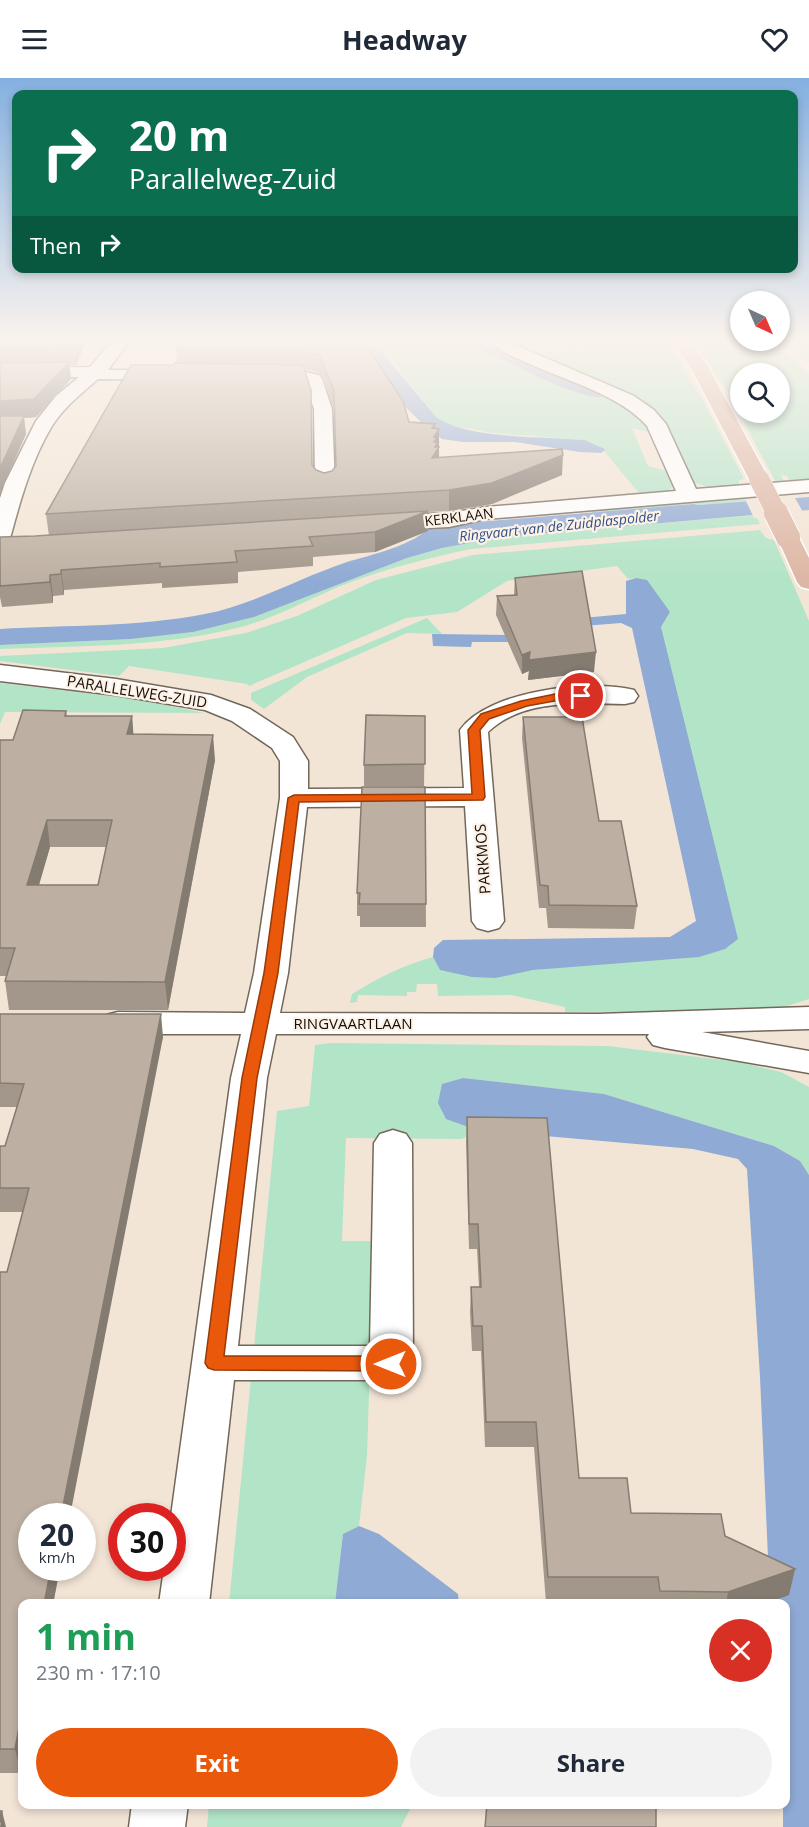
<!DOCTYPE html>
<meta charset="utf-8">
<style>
body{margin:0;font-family:"Open Sans",sans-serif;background:#f2f2f3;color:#1f2937;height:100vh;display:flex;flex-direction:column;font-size:22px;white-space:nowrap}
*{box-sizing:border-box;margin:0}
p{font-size:20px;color:#747a83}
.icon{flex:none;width:33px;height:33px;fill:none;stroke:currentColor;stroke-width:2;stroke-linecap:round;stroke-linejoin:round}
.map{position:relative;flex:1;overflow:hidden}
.drawer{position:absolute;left:18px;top:1521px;width:772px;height:210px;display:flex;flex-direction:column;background:#fff;border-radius:12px;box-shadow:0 3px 9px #0003}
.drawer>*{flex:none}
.top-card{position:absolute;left:12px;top:12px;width:786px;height:183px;border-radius:12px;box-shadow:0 3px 9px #0003;background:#0b6e4f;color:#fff;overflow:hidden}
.needle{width:39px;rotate:136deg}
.tools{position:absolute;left:730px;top:213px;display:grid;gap:12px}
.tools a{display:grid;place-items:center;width:60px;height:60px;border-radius:50%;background:#fff;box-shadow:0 3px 9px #0003;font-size:30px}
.speed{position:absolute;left:18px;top:1425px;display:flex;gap:12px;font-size:30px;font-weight:700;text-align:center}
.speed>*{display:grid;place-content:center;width:78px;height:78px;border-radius:50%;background:#fff;box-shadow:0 3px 9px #0003;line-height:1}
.speed small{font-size:15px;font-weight:400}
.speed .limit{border:9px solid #d22;background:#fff;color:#111}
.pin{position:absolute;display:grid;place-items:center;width:51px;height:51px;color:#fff;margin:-26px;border:3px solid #fff;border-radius:50%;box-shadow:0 2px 6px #0007}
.me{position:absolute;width:66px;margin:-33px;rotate:270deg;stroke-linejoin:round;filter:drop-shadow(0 0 4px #0008)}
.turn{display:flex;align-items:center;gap:21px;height:126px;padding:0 18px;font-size:27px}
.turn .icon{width:78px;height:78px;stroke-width:2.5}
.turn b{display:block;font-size:42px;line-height:51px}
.then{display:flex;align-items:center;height:57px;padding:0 18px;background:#0003;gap:12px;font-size:22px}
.round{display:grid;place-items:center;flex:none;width:63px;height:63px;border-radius:32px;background:#f2f2f3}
.headline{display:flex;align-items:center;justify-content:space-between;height:102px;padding:0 18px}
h1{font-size:36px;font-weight:700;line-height:45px;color:#1e9e55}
.button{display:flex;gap:12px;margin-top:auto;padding:12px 18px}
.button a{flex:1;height:69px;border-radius:36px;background:#ea580c;color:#fff;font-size:24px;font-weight:700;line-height:69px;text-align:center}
.button a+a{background:#f2f2f3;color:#1f2937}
header{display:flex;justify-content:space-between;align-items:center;height:78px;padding:0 18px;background:#fff;font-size:27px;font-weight:700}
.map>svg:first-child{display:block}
.green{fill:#b2e4c7;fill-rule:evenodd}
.water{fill:#8faad4}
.pier{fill:#f3e5d6}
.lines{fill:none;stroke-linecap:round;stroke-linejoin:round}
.minor-casing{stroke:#73675a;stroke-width:3}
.major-casing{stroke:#fff;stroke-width:3}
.minor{fill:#fff;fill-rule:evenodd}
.major{fill:#ddb6a4;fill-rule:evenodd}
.major-bridge-far1-casing{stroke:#fff;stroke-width:21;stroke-linecap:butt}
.major-bridge-casing{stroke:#fff;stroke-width:26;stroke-linecap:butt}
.major-bridge-far1{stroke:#ddb6a4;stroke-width:20}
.major-bridge{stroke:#ddb6a4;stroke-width:24}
.wall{fill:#a3978b;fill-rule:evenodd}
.shaded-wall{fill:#847b71}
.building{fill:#bdb0a2;stroke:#847b71;stroke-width:1.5;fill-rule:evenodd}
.route{fill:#ea580c;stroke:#983908;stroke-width:1.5}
.labels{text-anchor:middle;stroke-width:4.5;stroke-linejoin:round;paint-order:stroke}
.far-street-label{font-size:14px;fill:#15100b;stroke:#fef2e7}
.far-water-label{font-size:14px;font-style:italic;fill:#2e5187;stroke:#fef2e7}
.street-label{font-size:15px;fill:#15100b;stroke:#fef2e7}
</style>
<header><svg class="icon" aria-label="menu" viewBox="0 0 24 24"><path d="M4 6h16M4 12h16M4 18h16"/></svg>Headway<svg class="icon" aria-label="heart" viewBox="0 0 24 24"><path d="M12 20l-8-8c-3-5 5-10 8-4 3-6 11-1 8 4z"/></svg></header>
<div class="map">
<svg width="809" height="1749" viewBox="0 0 809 1749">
<rect width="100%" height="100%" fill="#f3e5d6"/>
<g class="green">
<path d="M363 261H463L486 274 602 317 513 278 487 261H492L503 268 604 316 644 341 652 355 632 350 648 388 670 394 674 405C668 418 656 419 643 420L599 367 585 362 548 359 492 355 445 346 436 339 395 287 382 274Z"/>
<path d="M503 261C516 261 521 267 533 272 543 275 579 268 590 264L586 261H665L705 326 744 401 739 402V409L716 411 691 404 662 345 519 272Z"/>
<path d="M525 261H578L581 263 576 266 540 269Z"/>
<path d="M690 261 773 263 809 295V403L790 405 787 398 781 397 784 403 776 404C749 356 726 302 690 261ZM741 296H780V334H741Z"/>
<path d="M782 261H802L809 266V285Z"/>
<path d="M745 419 747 424 698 427 694 426 592 435 588 431Z"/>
<path d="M756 437 760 446 471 471C427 480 384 491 343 507 309 521 277 539 241 549 163 569 81 568 0 571V567L131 561 193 554 254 539 407 480 442 470 503 459Z"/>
<path d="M760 452 766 460 774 462 809 543V921L772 933 565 934V929L511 917 438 918 437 906H417L416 914H407V918L358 917 357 924 350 925 352 916C378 900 403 887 433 879L440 892 496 900 533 892 725 871 661 549 670 534 636 500 628 501 617 488 507 503 457 534 406 540 249 608 247 606 129 588 119 598 0 583V578L163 570 246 555 297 538 376 502 473 477Z"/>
<path d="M427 540 442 556 407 555 307 599 264 631 251 622V615Z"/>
<path d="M0 605 138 621 204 635 5 634 0 646Z"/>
<path d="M330 965 608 968 739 984 781 994 809 1009V1097L800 1083 774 1068 604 1016 463 1000 442 1007 477 1052 462 1061 346 1060 342 1163H374L367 1378 359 1448 343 1456 335 1525 229 1526 277 1033 309 1028 315 967Z"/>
<path d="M209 1727V1726L412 1727 401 1749H207Z"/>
</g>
<g class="water">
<path d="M336 261H363L382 274 436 339C469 362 544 358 585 362L605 371 604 373 601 375 580 374 515 364H463L442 361 423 346Z"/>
<path d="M463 261H487L513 278 603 318C587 327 482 272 463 261Z"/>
<path d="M809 419V432L503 459 442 470 407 480 254 539 193 554 131 561 0 567V551C67 547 140 549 205 536 255 526 299 500 347 484 367 478 419 466 429 448L694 426 698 427Z"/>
<path d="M636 500 647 502 670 534 661 549 738 861 725 871 699 879 533 892 496 900 472 899 440 892 433 879 434 870 443 862 670 859 696 843 632 550 621 545 558 550 519 564H472L471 569 433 568 432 556 509 557 549 543 626 536V503Z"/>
<path d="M463 1000 604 1016 774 1068 800 1083 809 1097V1749H783V1727L786 1726V1526L770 1525 760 1299 747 1091 738 1081 693 1071 477 1052 446 1041 438 1025 442 1006Z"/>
<path d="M359 1448 379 1456 458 1516 459 1525H335L343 1456Z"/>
</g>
<path class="pier" d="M794 418 804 436 754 440 745 421Z"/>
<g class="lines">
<g class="minor-casing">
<g id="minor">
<path d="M114 261H131L108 292H170L176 293 179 297 176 301 170 302 98 301C81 316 64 329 52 348 32 381 21 420 11 457L8 462 0 464V420L5 405 36 343 56 318 79 299 0 300V290L90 289Z"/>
<path d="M489 261H508L525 271 634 318 654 332 666 346 696 411 809 402V414L486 441 449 449 385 452 377 450 374 445 377 440 385 438 449 435 486 429 676 413 647 348C621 318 568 303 532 287 519 281 496 273 489 261Z"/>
<path d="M261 292H297L319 297 322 301 332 331 335 407 332 411 325 413 318 411 315 407 314 331 305 304 255 301 252 297 255 293Z"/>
<path d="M0 587 116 601 211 617 250 631 293 659 308 683V711L464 710 460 652C488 612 590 601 634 612L638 618 634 624 625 626C579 626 524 620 488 654L504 843 499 850 488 853 477 850 472 843 465 728 307 729 288 895 280 935 598 936 809 929V951L702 954 809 973V995L665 970 653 967 647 959 649 956H276L267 1000 238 1268H370L374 1065 380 1056 393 1052 406 1056 412 1065 413 1285 406 1297 391 1302H234L209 1526H159L164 1490H172L171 1438 231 1000 241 956H118L106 953 101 945 106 937 118 934 245 935 254 895 280 720V683L272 670 232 643 205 632 116 617 0 603Z"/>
<path d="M132 1726H188L185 1749H129Z"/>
</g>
</g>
<g class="major-casing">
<g id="major">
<path d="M670 261H687L707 287 769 401 766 405 759 407 752 405 749 401 690 288Z"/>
<path d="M788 452 796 454 809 480V511L801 509 797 504 777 459 780 454Z"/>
</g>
</g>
<use href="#minor" class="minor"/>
<use href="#major" class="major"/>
<g class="major-bridge-far1-casing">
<path id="major-bridge-far1" d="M759 401 777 436"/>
</g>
<g class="major-bridge-casing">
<path id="major-bridge" d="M776 435 788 459"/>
</g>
<use href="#major-bridge-far1" class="major-bridge-far1"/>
<use href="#major-bridge" class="major-bridge"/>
</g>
<g class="wall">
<path d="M0 261H87L76 287H69L71 301 36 339 24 340 26 356 0 415Z"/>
<path d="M362 261 409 344 439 351V379L562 397 492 426 449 433 428 434V453L375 474 313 479V488L238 494V505L162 510V505L64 512V517L53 518V525L2 529 0 519V459L49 458 46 436 177 285 176 272ZM304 291 320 295 334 331 336 388 332 393 324 395 316 392 312 387Z"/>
<path d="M515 500 594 594 528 602 529 593 522 596 496 537 497 518 514 517Z"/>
<path d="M66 633 67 638H132L133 656 215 682 168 932H9L5 903 6 898H0V662H13ZM50 769H106L98 807H39Z"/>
<path d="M425 638 424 708H364V687Z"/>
<path d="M523 639 599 743 637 828 634 851 548 850 546 830H539L522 660Z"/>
<path d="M425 709 426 849H360V838H357V815Z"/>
<path d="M0 936 163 959 32 1490H60L21 1695H0V1194H7L23 1134H0V1068H5L17 1029H0Z"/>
<path d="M467 1039 579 1400 631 1435 725 1458 795 1491 789 1517 764 1526 546 1525 534 1369H485L481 1273H472L470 1234 471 1209H479L477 1171H469L466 1064Z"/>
</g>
<g class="shaded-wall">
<path d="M78 261H87L76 287 74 270Z"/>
<path d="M69 284 71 301 36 339 24 340 26 356 0 415V323Z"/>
<path d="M435 346V358L439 351V389L432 400V350Z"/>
<path d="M563 377 562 397 492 426 449 433V412Z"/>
<path d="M428 433V453L375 474V454Z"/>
<path d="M61 492 64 512V517L61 496Z"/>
<path d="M50 497 53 518V525L50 504Z"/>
<path d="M530 574H596L594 594 528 602 529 593 522 596V577Z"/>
<path d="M132 638 134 663 127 656Z"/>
<path d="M213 657 215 682 168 932 165 904Z"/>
<path d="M47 742 50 769 31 834 27 807Z"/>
<path d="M161 936 163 959 70 1438H61Z"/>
<path d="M51 1490H60L53 1526H44Z"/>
<path d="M795 1491 789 1517 764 1526H726L728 1514Z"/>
<path d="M22 1632V1685L21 1695 15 1671Z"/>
<path d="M2 1733 6 1749H0Z"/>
</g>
<g class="building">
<path d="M0 261H78L74 270 0 271Z"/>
<path d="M177 261H362L403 323 409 344 435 346 432 350 439 351 434 359 437 360 434 364H438L435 369H439L432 380 562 371 563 377 492 405 449 412 46 436 131 287H174L175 285 303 287 311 312 312 387 316 392 324 395 332 393 336 388 334 312 319 277 296 272H176Z"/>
<path d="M69 284 34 321 0 323V285Z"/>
<path d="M0 338H24L0 390Z"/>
<path d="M428 433 375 454 309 459 313 468 235 473 237 484 160 489V485L61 492V496L50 497V504L0 508V459L35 458Z"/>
<path d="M582 493 596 574 529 582 530 574 522 577 497 518 517 517 515 500Z"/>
<path d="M23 632 66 633 65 638H132L127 656 213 657 165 904 5 903 15 870H0V662H13ZM47 742H112L98 807H27Z"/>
<path d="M366 637 425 638V686L364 687Z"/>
<path d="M523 639H582L599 743H621L637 828 549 827 548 808 540 807Z"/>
<path d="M362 709H425L426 826H359L360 815H357Z"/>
<path d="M0 936H161L61 1438H32V1490H51L44 1526H22V1632L15 1671H0V1194H7L29 1110H0V1068H5L24 1006 0 1005Z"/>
<path d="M467 1039 547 1040 579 1400H627L631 1435 721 1436 725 1458 795 1491 728 1514 660 1513 658 1499H548L536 1344H486L482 1248H473L471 1209H481L478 1146H469Z"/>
<path d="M487 1726H656V1749H485Z"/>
<path d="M0 1733H2L0 1745Z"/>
</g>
<linearGradient id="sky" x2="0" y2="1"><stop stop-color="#84b0e0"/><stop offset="0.52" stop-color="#faf3ed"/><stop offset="1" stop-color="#faf3ed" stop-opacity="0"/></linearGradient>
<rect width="809" height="505" fill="url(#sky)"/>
<path class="route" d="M560 615H581L587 618 581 622H560L527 628 489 641 480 652 485 719 483 722 299 724 278 895 257 1000 224 1278H391L397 1281 400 1286 397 1290 391 1293 214 1292 208 1290 205 1285 242 1000 264 895 288 720 294 717 472 716 468 652 481 636 521 623Z"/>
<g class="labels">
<g class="far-street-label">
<text transform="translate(459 439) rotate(-7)" y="5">KERKLAAN</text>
</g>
<g class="far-water-label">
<text transform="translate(559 448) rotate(-6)" y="5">Ringvaart van de Zuidplaspolder</text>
</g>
<g class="street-label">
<text transform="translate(137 614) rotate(9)" y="5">PARALLELWEG-ZUID</text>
<text transform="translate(483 781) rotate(-94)" y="5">PARKMOS</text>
<text x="353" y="951">RINGVAARTLAAN</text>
</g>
</g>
</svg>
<div class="tools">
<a><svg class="needle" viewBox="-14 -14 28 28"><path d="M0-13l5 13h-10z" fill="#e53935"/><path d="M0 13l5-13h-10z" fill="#747a83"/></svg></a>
<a><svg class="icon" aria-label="search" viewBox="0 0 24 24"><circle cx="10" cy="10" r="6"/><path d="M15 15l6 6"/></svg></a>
</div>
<div class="speed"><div>20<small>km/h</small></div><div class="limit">30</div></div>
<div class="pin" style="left:581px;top:618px;background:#d93025"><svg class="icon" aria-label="arrive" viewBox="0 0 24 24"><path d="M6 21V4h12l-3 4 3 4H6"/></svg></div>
<svg class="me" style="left:391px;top:1286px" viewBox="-20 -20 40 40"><circle r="17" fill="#ea580c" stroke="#fff" stroke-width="3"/><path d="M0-11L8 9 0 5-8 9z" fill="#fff"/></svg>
<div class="top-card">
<div class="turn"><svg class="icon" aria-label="right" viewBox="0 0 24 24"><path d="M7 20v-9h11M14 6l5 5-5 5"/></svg><div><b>20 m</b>Parallelweg-Zuid</div></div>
<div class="then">Then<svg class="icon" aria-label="right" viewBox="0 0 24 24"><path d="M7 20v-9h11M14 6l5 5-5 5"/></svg></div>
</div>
<section class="drawer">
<div class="headline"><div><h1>1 min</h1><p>230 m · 17:10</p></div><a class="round" style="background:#d93025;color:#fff"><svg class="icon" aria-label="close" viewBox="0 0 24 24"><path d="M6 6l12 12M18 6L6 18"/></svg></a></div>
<div class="button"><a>Exit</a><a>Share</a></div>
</section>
</div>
